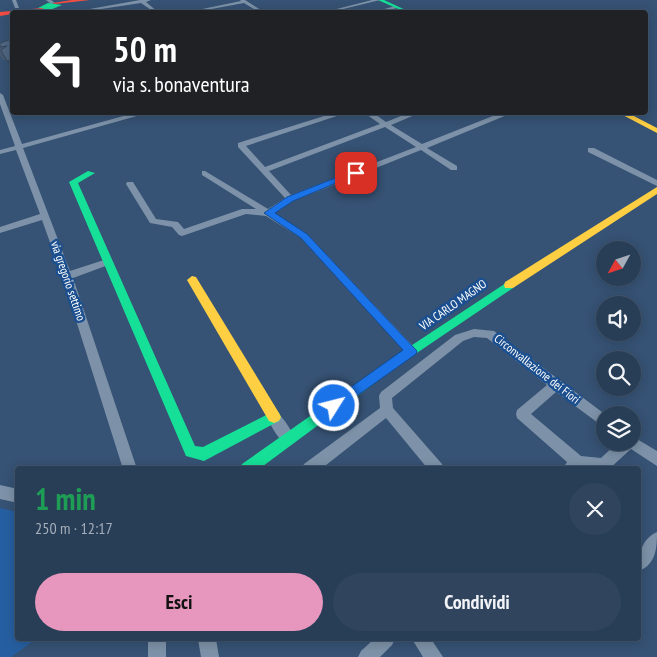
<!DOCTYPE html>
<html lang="it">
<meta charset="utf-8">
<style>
body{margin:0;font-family:"PT Sans Narrow",sans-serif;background:#30455d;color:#f1f3f6;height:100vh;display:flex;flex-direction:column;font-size:19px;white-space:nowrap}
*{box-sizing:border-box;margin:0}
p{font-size:16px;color:#a5aeba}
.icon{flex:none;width:28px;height:28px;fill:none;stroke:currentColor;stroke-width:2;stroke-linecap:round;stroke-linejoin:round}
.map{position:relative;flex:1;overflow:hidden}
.side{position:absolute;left:15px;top:466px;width:626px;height:175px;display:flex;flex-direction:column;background:#283e57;border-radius:5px;box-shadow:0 2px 12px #0003,0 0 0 1px #44576d}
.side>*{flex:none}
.banner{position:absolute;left:10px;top:10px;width:638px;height:105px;border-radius:5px;box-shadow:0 2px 12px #0003,0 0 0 1px #44576d;background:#202124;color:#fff;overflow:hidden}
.needle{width:32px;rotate:230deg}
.tools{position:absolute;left:596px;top:241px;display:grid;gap:10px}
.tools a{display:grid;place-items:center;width:45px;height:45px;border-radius:50%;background:#283e57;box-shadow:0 2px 12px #0003,0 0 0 1px #44576d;font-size:25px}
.pin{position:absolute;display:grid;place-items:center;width:42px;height:42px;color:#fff;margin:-21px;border-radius:10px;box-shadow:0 2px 8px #0006}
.me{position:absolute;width:55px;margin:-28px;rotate:54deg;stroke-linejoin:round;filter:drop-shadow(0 0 4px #0008)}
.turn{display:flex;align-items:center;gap:18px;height:105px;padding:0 20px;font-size:22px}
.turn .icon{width:65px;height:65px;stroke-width:2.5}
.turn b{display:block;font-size:35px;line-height:42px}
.round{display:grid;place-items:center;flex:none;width:52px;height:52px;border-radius:26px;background:#30455d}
.head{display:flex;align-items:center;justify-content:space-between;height:85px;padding:0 20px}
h1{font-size:30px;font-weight:700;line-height:38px;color:#1e9e55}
.button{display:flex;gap:10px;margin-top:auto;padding:10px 20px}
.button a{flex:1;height:58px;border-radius:30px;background:#e797bd;color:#111;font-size:20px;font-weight:700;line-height:58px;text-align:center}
.button a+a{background:#30455d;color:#f1f3f6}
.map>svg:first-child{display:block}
.green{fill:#265fa1}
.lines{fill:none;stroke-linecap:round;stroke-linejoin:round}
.street{fill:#7d92a8;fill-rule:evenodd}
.fast{fill:#16e098;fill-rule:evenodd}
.slow{fill:#ffcf43;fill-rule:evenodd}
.jam{fill:#f24e42;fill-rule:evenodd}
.wall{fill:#455971}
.shaded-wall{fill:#38485c}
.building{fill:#506783;stroke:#38485c}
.route{fill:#1a73e8;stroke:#114b97}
.labels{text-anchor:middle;stroke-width:5;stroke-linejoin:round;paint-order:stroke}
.street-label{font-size:12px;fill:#fff;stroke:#1b4f8f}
</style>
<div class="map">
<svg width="657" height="657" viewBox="0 0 657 657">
<rect width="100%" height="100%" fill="#365274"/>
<path class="green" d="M0 508 17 512 18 639H36L11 657H0Z"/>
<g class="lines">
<g class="street">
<path d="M12 0H16L19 8H15Z"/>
<path d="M46 0H51L55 3 51 4Z"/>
<path d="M140 0H151L146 2 158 12H154L141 3 81 12H73Z"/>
<path d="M240 0H245L264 12H259L244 3 195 12H188L241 1Z"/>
<path d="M372 0H380L331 12H325Z"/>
<path d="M395 6 397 8 380 12H374Z"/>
<path d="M27 10 47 11 49 12H25Z"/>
<path d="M0 93 3 95 22 144 138 112H151L23 148 70 271 107 259 112 262 111 264 73 278 137 469H123L62 276 42 220 0 233V227L40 214 16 150 0 154V150L15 146 0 104Z"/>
<path d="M337 112H349L246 146 265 167 380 124 363 112H372L386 122 411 112H422L391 125 422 144 503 112H514L427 148 457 166V170H451L421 150 293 201 274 213 307 234 415 348 417 351 415 354H407L301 238 266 216 246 214 182 236 179 235 172 227 150 223 126 184 127 182H133L156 219 178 222 184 229 242 209H256L202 175V171H205L268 209 285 198 238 147V143ZM385 127 416 147 291 195 269 171Z"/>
<path d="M588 148H594L657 180V186L588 152Z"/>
<path d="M474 329 494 331 606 415 605 428 556 392 531 414 581 456 601 458 618 442H632V436L657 451V466L631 449 609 469H563L567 462 517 418 516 414 517 410 547 385 487 338 474 337 463 341 392 398 393 408 442 464 444 469H428L386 418 321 469H302L304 464 380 408 379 396 381 392 455 335Z"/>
<path d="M274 412C283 415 291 430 295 439L293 443 288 445C279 442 272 427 267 418L269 414Z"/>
<path d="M0 485 18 489V503L0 499Z"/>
<path d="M657 532C657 548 656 564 639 571 639 555 640 540 657 532Z"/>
<rect x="148" y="639" width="18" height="18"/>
<path d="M198 639H216L219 657H201Z"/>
<path d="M374 639H395L392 645 380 657H358L361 651Z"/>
<path d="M412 639H431L443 657H423Z"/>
</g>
<g class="fast">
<path d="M378 0H384L410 12H405Z"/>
<path d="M48 3 62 5 50 10 38 8Z"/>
<path d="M88 171 95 173 78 183 195 446 203 447 274 411 279 413 281 417 279 421 204 461 186 456 69 182Z"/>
<path d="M509 281 513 282 514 285 513 288 402 363 259 469H240L242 464 394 357Z"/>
</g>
<g class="slow">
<path d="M617 112H626L657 128V133Z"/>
<path d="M657 187V194L513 288H505L504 285 505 282Z"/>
<path d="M192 276 196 277 279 413 281 417 279 421 274 423 269 421 187 280Z"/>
</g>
<g class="jam">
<path d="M72 0H90L55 4 53 3Z"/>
<path d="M42 8 44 10 12 12V14L0 16V12Z"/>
</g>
</g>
<path class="wall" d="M12 39V72L6 60H2L0 56V43Z"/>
<path class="shaded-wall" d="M12 60V72L7 61Z"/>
<path class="building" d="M12 39V60L7 61 1 50 7 46 0 47V43Z"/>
<path class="route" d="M353 171 360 173 293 201 275 213 307 234 417 351 416 354 334 412 330 410 328 406 330 402 403 350 301 238 264 213 287 197Z"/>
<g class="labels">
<g class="street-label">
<text transform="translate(68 281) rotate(71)" y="4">via gregorio settimo</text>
<text transform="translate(453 305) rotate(-35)" y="4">VIA CARLO MAGNO</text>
<text transform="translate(537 369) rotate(38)" y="4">Circonvallazione dei Fiori</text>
</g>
</g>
</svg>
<div class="tools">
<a><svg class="needle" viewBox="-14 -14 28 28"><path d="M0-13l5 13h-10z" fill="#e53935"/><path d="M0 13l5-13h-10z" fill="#a5aeba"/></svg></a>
<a><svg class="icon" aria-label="sound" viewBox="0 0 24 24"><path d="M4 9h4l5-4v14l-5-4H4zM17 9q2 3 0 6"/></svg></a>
<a><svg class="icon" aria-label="search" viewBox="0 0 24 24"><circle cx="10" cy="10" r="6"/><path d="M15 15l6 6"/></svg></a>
<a><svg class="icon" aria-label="layers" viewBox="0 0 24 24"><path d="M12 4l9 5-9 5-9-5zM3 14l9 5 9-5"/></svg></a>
</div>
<div class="pin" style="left:356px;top:173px;background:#d93025"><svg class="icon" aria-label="arrive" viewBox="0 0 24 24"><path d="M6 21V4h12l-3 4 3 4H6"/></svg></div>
<svg class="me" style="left:334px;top:406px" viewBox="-20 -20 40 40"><circle r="17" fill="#1a73e8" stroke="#fff" stroke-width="3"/><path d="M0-11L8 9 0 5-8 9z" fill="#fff"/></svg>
<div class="banner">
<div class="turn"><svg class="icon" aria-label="left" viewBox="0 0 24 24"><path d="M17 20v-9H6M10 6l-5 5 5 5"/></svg><div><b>50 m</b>via s. bonaventura</div></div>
</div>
<section class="side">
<div class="head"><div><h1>1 min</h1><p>250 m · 12:17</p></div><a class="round"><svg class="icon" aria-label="close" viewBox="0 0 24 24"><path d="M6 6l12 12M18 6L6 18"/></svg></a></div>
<div class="button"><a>Esci</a><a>Condividi</a></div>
</section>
</div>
